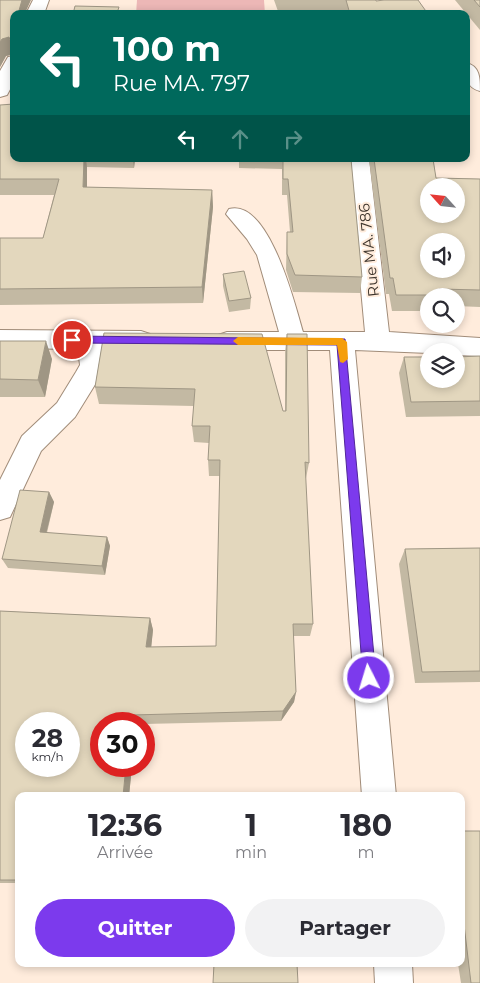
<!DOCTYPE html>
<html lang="fr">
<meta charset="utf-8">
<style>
body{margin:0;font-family:Montserrat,sans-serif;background:#f2f2f3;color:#2b2b33;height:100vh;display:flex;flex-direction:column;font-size:19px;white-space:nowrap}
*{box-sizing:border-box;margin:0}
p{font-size:16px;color:#7c7c81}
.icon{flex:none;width:28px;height:28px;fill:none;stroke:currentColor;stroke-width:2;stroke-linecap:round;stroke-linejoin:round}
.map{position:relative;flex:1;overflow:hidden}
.drawer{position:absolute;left:15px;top:792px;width:450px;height:175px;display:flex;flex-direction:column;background:#fff;border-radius:10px;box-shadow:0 2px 8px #0003}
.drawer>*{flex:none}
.banner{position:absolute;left:10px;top:10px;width:460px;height:152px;border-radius:10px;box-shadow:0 2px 8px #0003;background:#00695c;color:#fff;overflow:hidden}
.needle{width:32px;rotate:297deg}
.fabs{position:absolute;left:420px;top:178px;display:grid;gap:10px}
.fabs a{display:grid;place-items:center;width:45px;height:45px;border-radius:50%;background:#fff;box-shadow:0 2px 8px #0003;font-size:25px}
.speed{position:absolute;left:15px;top:712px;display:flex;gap:10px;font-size:25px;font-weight:700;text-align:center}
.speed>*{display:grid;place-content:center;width:65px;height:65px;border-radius:50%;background:#fff;box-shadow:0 2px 8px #0003;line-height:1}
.speed small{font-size:12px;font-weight:400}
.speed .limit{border:8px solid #d22;background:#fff;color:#111}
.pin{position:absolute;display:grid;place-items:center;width:42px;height:42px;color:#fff;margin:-21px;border:2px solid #fff;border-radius:50%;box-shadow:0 1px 5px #0007}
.me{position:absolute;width:55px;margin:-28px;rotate:355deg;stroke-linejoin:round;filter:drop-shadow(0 0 4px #0008)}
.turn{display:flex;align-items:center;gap:18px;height:105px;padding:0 20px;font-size:22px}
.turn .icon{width:65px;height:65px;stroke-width:2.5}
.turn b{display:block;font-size:35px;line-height:42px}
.lanes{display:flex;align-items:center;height:48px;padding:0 20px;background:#0003;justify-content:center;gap:25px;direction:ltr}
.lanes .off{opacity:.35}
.eta{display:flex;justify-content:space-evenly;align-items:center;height:85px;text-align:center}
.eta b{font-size:30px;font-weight:700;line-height:35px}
.cta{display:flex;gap:10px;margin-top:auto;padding:10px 20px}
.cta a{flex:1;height:58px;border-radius:30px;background:#7c3aed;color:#fff;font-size:20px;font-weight:700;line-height:58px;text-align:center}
.cta a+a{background:#f2f2f3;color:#2b2b33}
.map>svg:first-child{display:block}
.green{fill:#ecb7b6}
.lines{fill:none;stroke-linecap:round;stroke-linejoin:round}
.minor-casing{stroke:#a18c79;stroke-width:2}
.major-casing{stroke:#a18c79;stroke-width:2}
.minor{fill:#fff;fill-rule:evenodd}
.major{fill:#fff;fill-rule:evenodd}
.wall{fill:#c3b9a3}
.shaded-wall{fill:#9f9684}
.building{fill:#e3d7bd;stroke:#9f9684;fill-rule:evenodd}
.route{fill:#7c3aed;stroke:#51269a}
.slow{fill:#f59e0b}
.labels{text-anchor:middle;stroke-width:4;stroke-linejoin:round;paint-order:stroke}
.street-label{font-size:15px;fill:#3e352d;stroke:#ffecdc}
</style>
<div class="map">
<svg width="480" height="983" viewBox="0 0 480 983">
<rect width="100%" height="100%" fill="#ffecdc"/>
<path class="green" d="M137 0H264L265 14H136Z"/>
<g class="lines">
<g class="minor-casing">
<g id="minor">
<path d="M33 0H49L44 14H26Z"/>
<path d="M14 56V82L7 95 0 97V71L8 57Z"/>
<path d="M349 159H369L389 332 480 338V356L456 355V351H429V353L355 350 396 796H362L330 350H227L218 347 215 341 218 335 227 332H279L257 255 247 239 226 214 229 209C269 198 295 305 303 332H365Z"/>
<path d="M0 330 141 331 150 334 153 340 150 346 141 349H102L104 365 96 383 75 417 41 451 10 517 0 520V480L22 436 57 403 76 372 80 365 78 349 0 348Z"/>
<path d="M374 964H412L413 983H375Z"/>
</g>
</g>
<g class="major-casing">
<path id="major" d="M466 63C480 66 480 78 480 91 465 87 466 76 466 63Z"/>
</g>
<use href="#minor" class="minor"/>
<use href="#major" class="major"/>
</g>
<g class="wall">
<path d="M0 0 26 11 14 14V54L6 56 0 67Z"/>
<path d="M274 0H376V1L428 14H343L342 10 305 14H279Z"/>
<path d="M455 0H480V30Z"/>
<path d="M0 105 14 159H135L134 168 87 167V187L212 190 213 207 203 303 0 305V238H43L54 195H0Z"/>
<path d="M239 159H351L362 277 360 293 293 292 286 270 287 232H290L287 195H282V169L239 168Z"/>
<path d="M369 159H433L436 178 480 179V307L456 306V296H429V311H392L389 294H386Z"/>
<path d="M223 274 251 298 250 309 229 312 223 286Z"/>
<path d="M104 333 283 411H285V352L287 334 309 463 306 478H305L313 624 310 636H293L296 692 294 702 281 721 143 724H101V766H132L129 796H19V883H0V611L150 618 153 630 151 647 216 646 220 476H209L208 460 209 443 194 442 192 426 194 406 99 404 95 387Z"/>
<path d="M0 341 52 359 45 397H0Z"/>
<path d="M480 356V416L406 417 399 373 404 357Z"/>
<path d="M49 492 54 502 47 533 107 537 110 546 105 575 8 568 2 559Z"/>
<path d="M480 548V682L415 683 399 564 405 549Z"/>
<path d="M461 831 480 983H461L458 964H461Z"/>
</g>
<g class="shaded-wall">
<path d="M21 0H31L26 11V14H18Z"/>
<path d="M9 37 14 54 6 56 0 67V42L2 39Z"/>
<path d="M84 159H86L87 167V203L83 187Z"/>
<path d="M133 159H135L134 168Z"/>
<path d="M212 190 213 207 203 303 202 287Z"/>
<path d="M46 341 52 359 45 397 38 380Z"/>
<path d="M49 492 54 502 44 542 40 532Z"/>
<path d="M107 537 110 546 105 575 102 566Z"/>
<path d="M150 618 153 630 150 659 146 647Z"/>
<path d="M296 692 294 702 281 721 283 711Z"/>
<path d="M132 715 136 724H131Z"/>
<path d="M126 766H132L129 796H123Z"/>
</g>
<g class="building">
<path d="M0 0H22L18 14H14V46H12L9 37 2 39 0 42Z"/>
<path d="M346 0H376V1L384 0H418L428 14H350Z"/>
<path d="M474 0H480V7Z"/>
<path d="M75 6 119 7 117 13 125 12V14H73Z"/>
<path d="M14 104V159H84L83 187 212 190 202 287 0 289V238H43L59 179H0V105Z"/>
<path d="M283 159H351L362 277 295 275 287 254V232H293L288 179H283Z"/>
<path d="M374 159H433L436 178 480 179V290L439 289 440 295H396L393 278H390ZM429 186H456V214H429ZM429 241H456V269H429Z"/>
<path d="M244 271 251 298 229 301 223 274Z"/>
<path d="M104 333 262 334 283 411H286L287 334H307L309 463 305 462 313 624H293L296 692 283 711 132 715 131 724H101V766H126L123 796H19V880H0V611L150 618 146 647 216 646 220 460H208L210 426H192L195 389 95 387ZM26 724H69V766H26Z"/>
<path d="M0 341H46L38 380 0 379Z"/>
<path d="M480 356V401L411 402 404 357H429V379H456V357Z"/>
<path d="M20 490 49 492 40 532 107 537 102 566 2 559Z"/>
<path d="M480 548V671L422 672 405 549Z"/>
<path d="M461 831H480V983H471L462 908H461Z"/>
<path d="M214 964H297L298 983H213Z"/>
</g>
<path class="route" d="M72 336 345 339 376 678 374 682 369 684 365 682 363 678 337 345 72 343 66 340Z"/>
<path class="slow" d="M238 337 342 338 347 342 348 359 343 363 340 362 337 345H238L233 341Z"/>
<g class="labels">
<g class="street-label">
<text transform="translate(369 250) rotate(-96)" y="5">Rue MA. 786</text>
</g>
</g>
</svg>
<div class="fabs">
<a><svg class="needle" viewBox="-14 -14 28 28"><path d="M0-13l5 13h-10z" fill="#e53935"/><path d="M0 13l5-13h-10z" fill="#7c7c81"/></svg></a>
<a><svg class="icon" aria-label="sound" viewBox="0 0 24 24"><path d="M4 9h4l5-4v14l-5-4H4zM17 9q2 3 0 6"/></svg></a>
<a><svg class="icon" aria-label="search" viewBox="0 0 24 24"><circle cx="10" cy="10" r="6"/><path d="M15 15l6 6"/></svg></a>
<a><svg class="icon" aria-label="layers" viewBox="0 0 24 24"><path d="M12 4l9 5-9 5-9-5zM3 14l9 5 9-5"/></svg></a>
</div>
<div class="speed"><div>28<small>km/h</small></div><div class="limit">30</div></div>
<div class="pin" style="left:72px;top:340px;background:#d93025"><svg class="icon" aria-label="arrive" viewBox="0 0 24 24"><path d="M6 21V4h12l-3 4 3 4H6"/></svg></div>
<svg class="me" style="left:369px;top:678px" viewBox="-20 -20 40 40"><circle r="17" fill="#7c3aed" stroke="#fff" stroke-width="3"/><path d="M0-11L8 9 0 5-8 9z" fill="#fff"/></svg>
<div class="banner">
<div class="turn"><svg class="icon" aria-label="left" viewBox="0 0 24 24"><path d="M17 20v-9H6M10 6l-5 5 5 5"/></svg><div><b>100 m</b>Rue MA. 797</div></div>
<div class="lanes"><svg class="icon" aria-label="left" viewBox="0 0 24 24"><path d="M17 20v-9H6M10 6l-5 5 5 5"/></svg><svg class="icon off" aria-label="ahead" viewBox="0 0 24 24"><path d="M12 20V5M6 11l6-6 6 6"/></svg><svg class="icon off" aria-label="right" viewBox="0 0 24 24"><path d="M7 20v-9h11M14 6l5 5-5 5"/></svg></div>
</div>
<section class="drawer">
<div class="eta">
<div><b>12:36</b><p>Arrivée</p></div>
<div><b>1</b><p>min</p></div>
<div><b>180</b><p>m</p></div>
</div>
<div class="cta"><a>Quitter</a><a>Partager</a></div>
</section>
</div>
